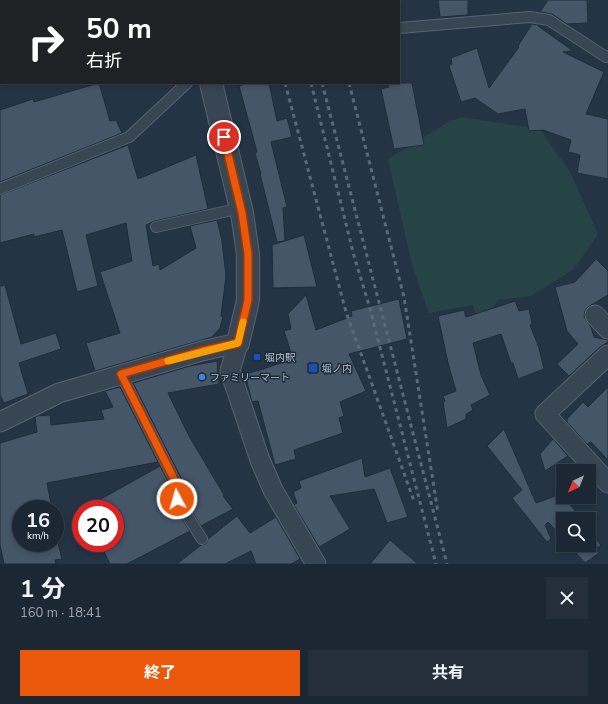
<!DOCTYPE html>
<html lang="ja">
<meta charset="utf-8">
<style>
body{margin:0;font-family:"Nunito Sans","Noto Sans JP",sans-serif;background:#242f3b;color:#f1f3f6;height:100vh;display:flex;flex-direction:column;font-size:15px;white-space:nowrap}
*{box-sizing:border-box;margin:0}
p{font-size:13px;color:#a0a5ac}
.icon{flex:none;width:22px;height:22px;fill:none;stroke:currentColor;stroke-width:2;stroke-linecap:round;stroke-linejoin:round}
.map{position:relative;height:564px;overflow:hidden}
.side{display:flex;flex-direction:column;background:#1b2733;flex:1}
.side>*{flex:none}
.top-card{position:absolute;left:0px;top:0px;width:400px;height:84px;box-shadow:0 2px 6px #0003,0 0 0 1px #39444e;background:#202124;color:#fff;overflow:hidden}
.needle{width:26px;rotate:223deg}
.tools{position:absolute;left:556px;top:464px;display:grid;gap:8px}
.tools a{display:grid;place-items:center;width:40px;height:40px;border-radius:0px;background:#1b2733;box-shadow:0 2px 6px #0003,0 0 0 1px #39444e;font-size:20px}
.speed{position:absolute;left:12px;top:500px;display:flex;gap:8px;font-size:20px;font-weight:700;text-align:center}
.speed>*{display:grid;place-content:center;width:52px;height:52px;border-radius:50%;background:#1b2733;box-shadow:0 2px 6px #0003,0 0 0 1px #39444e;line-height:1}
.speed small{font-size:10px;font-weight:400}
.speed .limit{border:6px solid #d22;background:#fff;color:#111}
.pin{position:absolute;display:grid;place-items:center;width:34px;height:34px;color:#fff;margin:-17px;border:2px solid #fff;border-radius:50%;box-shadow:0 1px 4px #0007}
.me{position:absolute;width:44px;margin:-22px;rotate:354deg;stroke-linejoin:round;filter:drop-shadow(0 0 3px #0008)}
.turn{display:flex;align-items:center;gap:14px;height:84px;padding:0 20px;font-size:18px}
.turn .icon{width:52px;height:52px;stroke-width:2.5}
.turn b{display:block;font-size:28px;line-height:34px}
.round{display:grid;place-items:center;flex:none;width:42px;height:42px;border-radius:0px;background:#242f3b}
.summary{display:flex;align-items:center;justify-content:space-between;height:68px;padding:0 20px}
h1{font-size:24px;font-weight:700;line-height:30px}
.button{display:flex;gap:8px;margin-top:auto;padding:8px 20px}
.button a{flex:1;height:46px;border-radius:0px;background:#ea580c;color:#fff;font-size:16px;font-weight:700;line-height:46px;text-align:center}
.button a+a{background:#242f3b;color:#f1f3f6}
.map>svg:first-child{display:block}
.green{fill:#264445}
.building{fill:#455669;stroke:#1f2c3b}
.lines{fill:none;stroke-linecap:round;stroke-linejoin:round}
.service-casing{stroke:#576371;stroke-width:12}
.minor-casing{stroke:#576371;stroke-width:21}
.tertiary-casing{stroke:#576371;stroke-width:24}
.service{stroke:#384553;stroke-width:10}
.minor{stroke:#384553;stroke-width:19}
.tertiary{stroke:#384553;stroke-width:22}
.rail{stroke:#5a6a7b;stroke-width:3;stroke-dasharray:4 4;stroke-linecap:butt}
.route-casing{stroke:#983908;stroke-width:10}
.route{stroke:#ea580c;stroke-width:7}
.slow{stroke:#f59e0b;stroke-width:7}
.transit-dot{fill:#1a4fb4;stroke:#1d2a39;stroke-width:1.5}
.shop-dot{fill:#3f7fe0;stroke:#1d2a39;stroke-width:1.5}
.labels{text-anchor:middle;stroke-width:3;stroke-linejoin:round;paint-order:stroke}
.poi-label{font-size:10px;fill:#b6c0cd;stroke:#1d2a39;text-anchor:start}
</style>
<div class="map">
<svg width="608" height="564" viewBox="0 0 608 564">
<rect width="100%" height="100%" fill="#243444"/>
<path class="green" d="M461 117 540 129 570 172 598 234 574 269 531 296 498 300 486 317H477L473 305 429 313 412 265 388 159 447 123Z"/>
<g class="building">
<path d="M438 0H468V15L440 17Z"/>
<path d="M548 0H587L588 23 567 24 552 14 540 12Z"/>
<path d="M532 24 544 26H538L573 51 563 52 604 72 586 114 608 119V179L577 173 580 155 568 152 571 140 543 130 529 131 525 109 498 114 475 98 461 102 449 66 452 64 451 58 477 48 489 88 519 47 518 46Z"/>
<path d="M99 83 110 121 116 120 122 133 0 182V110L33 99 34 102Z"/>
<path d="M248 83H269L277 121 287 118 292 137 271 142 287 207 283 208 285 241 277 242 260 174H261L255 153 257 152 239 86Z"/>
<path d="M388 83H412L424 145 394 149 381 89 389 87Z"/>
<path d="M128 145 138 179 196 155 208 209 155 221 146 225 153 266 159 264 160 270 196 248 190 226 217 220 222 241 226 276 221 316 223 317 220 328 212 337 95 371 86 343 120 333 100 272 132 261 126 223 86 235 98 286 77 292 62 230 34 237V234L0 243V195Z"/>
<path d="M304 235 317 287 273 288 272 245Z"/>
<path d="M596 259 608 271V295L588 307 585 311 584 317 591 327 594 337 608 340V342L600 347 569 376 557 364 578 344 567 331 555 287 575 282Z"/>
<path d="M5 285 21 344 56 333 61 349 19 363 28 394 4 403 0 395V286Z"/>
<path d="M306 295 316 330 352 316 351 311 399 299 407 339 349 354 366 391 340 402 344 416 339 418 343 433 294 450 296 459 275 465 258 401 252 402 245 374 263 369 293 359 284 331 291 329 288 314Z"/>
<path d="M515 301 519 311 529 309 532 324 530 325 539 348 544 369 518 379 513 363H511L501 334 473 343 481 375 490 395 471 405 473 410 466 414V419L447 428 443 402 445 401 443 396 456 391 448 363 438 316 464 310 466 317Z"/>
<path d="M217 361 219 384 168 393 189 436 224 495 223 496 233 509 201 526 183 497 181 478 133 383 190 366Z"/>
<path d="M120 387 158 462 47 483 52 509H21V543H58L62 559 55 560 56 564H4L0 545V443L37 432 35 417 37 416 50 415 51 425 104 419 101 410 113 407 105 391Z"/>
<path d="M608 387V460L591 442 587 444 567 422V419L583 402 588 407Z"/>
<path d="M504 429 536 503 561 494 582 519H563V538L548 522 545 525 551 539 547 542 512 498 522 490 487 446Z"/>
<path d="M553 439 568 456 545 471 540 454Z"/>
<path d="M362 458 365 477 390 468 408 517 387 523 374 489 330 496 350 529 319 547 294 505 297 503 293 492 301 488 299 481Z"/>
<path d="M160 466 169 483 171 502 190 531 127 564H110L100 543H115V509H83Z"/>
<path d="M237 516 250 533 276 517 300 559 291 564H256L251 551 225 564H177L201 545 206 544 208 539Z"/>
<path d="M589 528 593 533 592 534 601 545 596 549 599 553 585 563 569 545H589Z"/>
<path d="M390 540 418 564H370Z"/>
</g>
<g class="lines">
<g class="service-casing">
<g id="service">
<path d="M357 0V1"/>
<path d="M399 28 530 17 549 20 606 57 608 56"/>
<path d="M0 189 129 137 187 83"/>
<path d="M156 227 241 208"/>
<path d="M121 374 175 481 177 499 202 539"/>
</g>
</g>
<g class="minor-casing">
<g id="minor">
<path d="M77 0V1"/>
<path d="M595 315 608 329"/>
<path d="M608 355 545 414 608 483"/>
<path d="M0 422 59 393 202 351 238 343 230 371 260 460 273 490 316 564"/>
</g>
</g>
<g class="tertiary-casing">
<g id="tertiary">
<path d="M192 0V1"/>
<path d="M211 83 242 213 248 254V300L238 343"/>
</g>
</g>
<use href="#service" class="service"/>
<use href="#minor" class="minor"/>
<use href="#tertiary" class="tertiary"/>
<g class="rail">
<path d="M266 0 267 1"/>
<path d="M287 0V1"/>
<path d="M298 0 299 1"/>
<path d="M327 0V1"/>
<path d="M285 83 346 312 414 501"/>
<path d="M311 83 354 256 369 305 436 564"/>
<path d="M322 83 447 564"/>
<path d="M349 83 404 297 438 513"/>
</g>
</g>
<g class="lines">
<g class="route-casing">
<path id="route" d="M177 499 175 481 121 374 202 351 238 343 248 300V254L242 213 224 137"/>
</g>
<use href="#route" class="route"/>
<path class="slow" d="M168 361 238 343 243 322"/>
</g>
<g class="transit-dot">
<rect x="253" y="353" width="8" height="8" rx="2"/>
<rect x="308" y="363" width="10" height="10" rx="2"/>
</g>
<circle class="shop-dot" cx="202" cy="377" r="4"/>
<g class="labels">
<g class="poi-label">
<text x="265" y="361">堀内駅</text>
<text x="322" y="372">堀ノ内</text>
<text x="210" y="381">ファミリーマート</text>
</g>
</g>
</svg>
<div class="tools">
<a><svg class="needle" viewBox="-14 -14 28 28"><path d="M0-13l5 13h-10z" fill="#e53935"/><path d="M0 13l5-13h-10z" fill="#a0a5ac"/></svg></a>
<a><svg class="icon" aria-label="search" viewBox="0 0 24 24"><circle cx="10" cy="10" r="6"/><path d="M15 15l6 6"/></svg></a>
</div>
<div class="speed"><div>16<small>km/h</small></div><div class="limit">20</div></div>
<div class="pin" style="left:224px;top:137px;background:#d93025"><svg class="icon" aria-label="arrive" viewBox="0 0 24 24"><path d="M6 21V4h12l-3 4 3 4H6"/></svg></div>
<svg class="me" style="left:177px;top:499px" viewBox="-20 -20 40 40"><circle r="17" fill="#ea580c" stroke="#fff" stroke-width="3"/><path d="M0-11L8 9 0 5-8 9z" fill="#fff"/></svg>
<div class="top-card">
<div class="turn"><svg class="icon" aria-label="right" viewBox="0 0 24 24"><path d="M7 20v-9h11M14 6l5 5-5 5"/></svg><div><b>50 m</b>右折</div></div>
</div>
</div>
<section class="side">
<div class="summary"><div><h1>1 分</h1><p>160 m · 18:41</p></div><a class="round"><svg class="icon" aria-label="close" viewBox="0 0 24 24"><path d="M6 6l12 12M18 6L6 18"/></svg></a></div>
<div class="button"><a>終了</a><a>共有</a></div>
</section>
